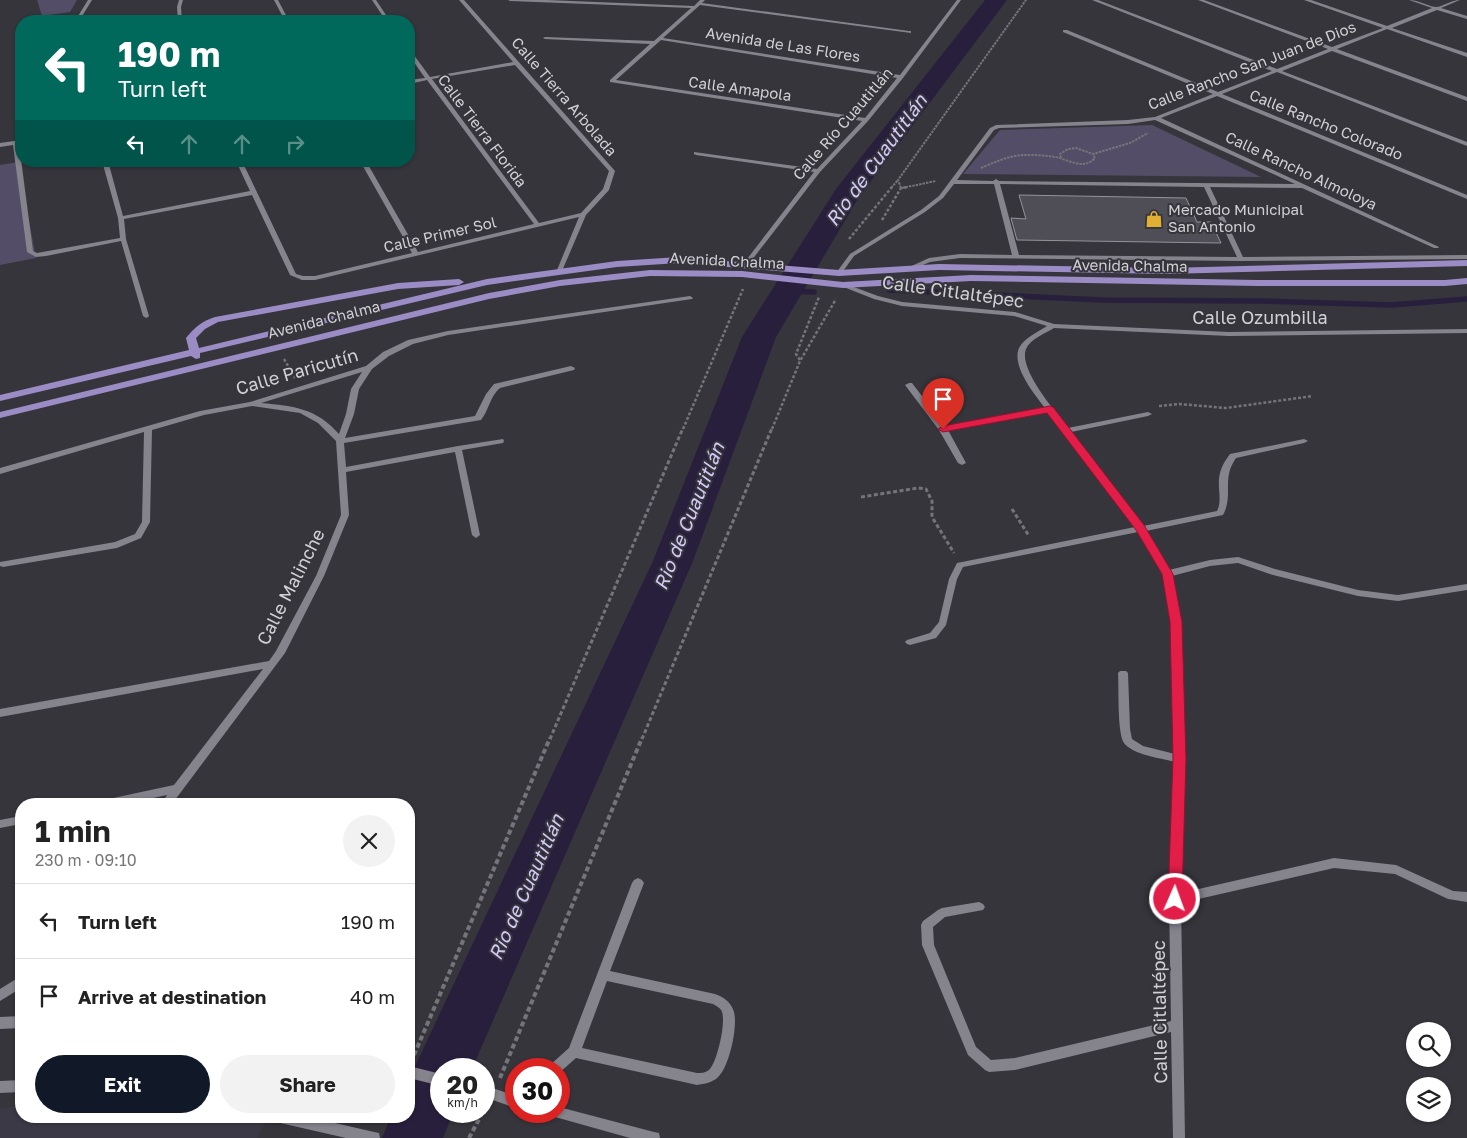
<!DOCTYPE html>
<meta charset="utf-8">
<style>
body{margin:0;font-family:"Golos Text",sans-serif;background:#f2f2f2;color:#222;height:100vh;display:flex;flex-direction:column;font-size:19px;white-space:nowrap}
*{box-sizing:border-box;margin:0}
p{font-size:16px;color:#767676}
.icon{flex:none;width:28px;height:28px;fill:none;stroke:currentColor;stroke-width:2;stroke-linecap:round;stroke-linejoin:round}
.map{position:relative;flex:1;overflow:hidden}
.details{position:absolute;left:15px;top:798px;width:400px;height:325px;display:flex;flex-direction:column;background:#fff;border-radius:20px;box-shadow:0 1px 4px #0004}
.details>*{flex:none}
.guide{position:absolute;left:15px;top:15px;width:400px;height:152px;border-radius:20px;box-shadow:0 1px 4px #0004;background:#00695c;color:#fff;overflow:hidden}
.tools{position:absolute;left:1406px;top:1022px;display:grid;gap:10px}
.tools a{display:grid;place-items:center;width:45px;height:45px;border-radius:50%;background:#fff;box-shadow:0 1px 4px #0004;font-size:25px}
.speed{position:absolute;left:430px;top:1058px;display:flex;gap:10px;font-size:25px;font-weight:700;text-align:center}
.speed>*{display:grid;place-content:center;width:65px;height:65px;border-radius:50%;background:#fff;box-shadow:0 1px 4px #0004;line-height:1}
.speed small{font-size:12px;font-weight:400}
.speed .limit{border:8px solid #d22;background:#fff;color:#111}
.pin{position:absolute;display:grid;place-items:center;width:42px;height:42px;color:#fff;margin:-51px -21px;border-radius:50% 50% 50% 0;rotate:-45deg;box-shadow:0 0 5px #0007}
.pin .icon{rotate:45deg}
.me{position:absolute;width:55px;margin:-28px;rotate:2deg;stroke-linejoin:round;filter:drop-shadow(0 0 4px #0008)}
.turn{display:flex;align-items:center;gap:18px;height:105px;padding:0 20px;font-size:22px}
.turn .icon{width:65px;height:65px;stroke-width:2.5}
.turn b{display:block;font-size:35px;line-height:42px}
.lanes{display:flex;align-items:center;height:48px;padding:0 20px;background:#0003;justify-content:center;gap:25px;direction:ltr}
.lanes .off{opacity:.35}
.round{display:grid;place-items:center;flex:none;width:52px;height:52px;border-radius:26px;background:#f2f2f2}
.head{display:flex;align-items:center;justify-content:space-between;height:85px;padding:0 20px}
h1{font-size:30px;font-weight:700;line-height:38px}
.primary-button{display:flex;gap:10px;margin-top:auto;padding:10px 20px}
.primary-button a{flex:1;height:58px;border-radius:30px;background:#111827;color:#fff;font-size:20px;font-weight:700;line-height:58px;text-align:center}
.primary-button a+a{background:#f2f2f2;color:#222}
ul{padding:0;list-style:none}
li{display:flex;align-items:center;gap:15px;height:75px;padding:0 20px;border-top:1px solid #e0e0e0}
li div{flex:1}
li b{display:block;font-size:19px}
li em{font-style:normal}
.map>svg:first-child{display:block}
.built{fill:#3c3947}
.green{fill:#534d67}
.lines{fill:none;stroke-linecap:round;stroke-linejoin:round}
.stream{stroke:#281f3d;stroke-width:5.5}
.river{fill:#281f3d;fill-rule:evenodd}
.building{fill:#4f4d55;stroke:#94929b}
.path-far3{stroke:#75747b;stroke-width:2;stroke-dasharray:2.5 1;stroke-linecap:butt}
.path-far2{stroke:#75747b;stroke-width:2.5;stroke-dasharray:3 2;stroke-linecap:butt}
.path-far1{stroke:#75747b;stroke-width:3;stroke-dasharray:4 2.5;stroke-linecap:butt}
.path{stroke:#75747b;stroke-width:4;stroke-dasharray:5 3;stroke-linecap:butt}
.minor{fill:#85838c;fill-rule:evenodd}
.major{fill:#9b8cc6;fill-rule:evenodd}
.route{fill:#e11d48;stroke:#92132f}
.labels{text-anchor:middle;stroke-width:4;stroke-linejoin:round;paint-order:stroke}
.far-street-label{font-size:15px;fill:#d1d0d5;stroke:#36353c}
.far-poi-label{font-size:15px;fill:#d1d0d5;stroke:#36353c;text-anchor:start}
.street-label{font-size:18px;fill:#d1d0d5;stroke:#36353c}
.water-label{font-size:19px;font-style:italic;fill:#d4c9fa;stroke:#36353c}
</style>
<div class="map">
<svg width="1467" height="1138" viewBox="0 0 1467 1138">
<rect width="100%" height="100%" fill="#36353c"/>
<path class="built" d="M21 1105V1116H269L257 1138H0V1109Z"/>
<g class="green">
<path d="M37 0H77L70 12 42 16Z"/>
<path d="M1152 125 1261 177 963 174 1000 130Z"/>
<path d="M18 162 36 258 0 265V165Z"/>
</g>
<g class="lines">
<g class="stream">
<path d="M889 290 1102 300 1263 301 1391 305 1467 299"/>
<path d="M788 291 814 292"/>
</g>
<path class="river" d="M985 0H1007L859 197 776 337 693 561 472 1069H441V1111H454L443 1138H382L391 1116H409V1079L653 561 742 337 836 189Z"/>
</g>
<path class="building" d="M1019 195 1186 198 1197 222H1211L1221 243 1017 240 1011 218 1026 219Z"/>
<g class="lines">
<g class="path-far3">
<path d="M1061 158 1060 154 1068 149 1076 148 1093 154"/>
<path d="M981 168C995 162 1008 156 1023 155 1033 155 1044 155 1055 157 1068 159 1083 171 1095 158L1093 154 1130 143 1148 133"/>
<path d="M891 188 898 180"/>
<path d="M901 188 898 180 1026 0"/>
<path d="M902 188 936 181"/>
</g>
<g class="path-far2">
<path d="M882 220 901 188 908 187"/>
<path d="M849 239 892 187"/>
<path d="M284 359 295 378"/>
<path d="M800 360 796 354 819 297"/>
<path d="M1159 406 1179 404 1226 408 1313 396"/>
<path d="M683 429 743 289"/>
<path d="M772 429 800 361 836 299"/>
</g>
<g class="path-far1">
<path d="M861 497 918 488 926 489 932 501V517L954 553"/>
<path d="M1012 509 1029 536"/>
<path d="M550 739 683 428"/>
<path d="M642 739 772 428"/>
</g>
<g class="path">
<path d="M414 1055 550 738"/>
<path d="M500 1078 642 738"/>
<path d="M469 1138 485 1108"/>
</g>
<g class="minor">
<path d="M88 0H92L79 21H75Z"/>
<path d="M179 0H183L181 7 182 21H178L177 7Z"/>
<path d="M274 0H278L289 21H285Z"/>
<path d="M372 0H376L390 21H386Z"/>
<path d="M459 0H464L615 171 609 190 586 215 562 271H558L557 270 579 217 315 280H302L290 275 252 195 124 219 126 239 149 316 148 317 146 318 143 316 121 241 46 256 36 257 27 252 13 145 0 147V143L21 140V144H19L33 251 37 253 120 238 118 218 102 161H108L123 216 250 191 236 161H242L296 274 303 276H315L412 253 360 161H366L418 252 534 224 427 80 409 84V80L425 78 409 55V50L411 51 430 77 513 62ZM515 65 609 171 603 189 581 213 539 223 432 79Z"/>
<path d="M508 0H547L694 6 700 0H705L702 3 909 31H911V33L700 5 663 38 900 75 957 0H961L903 78 868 121 820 172 748 265H744V263L814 172 696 155 694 154V152L817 169 862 121 610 82V80L650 44 545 39 543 38 545 37 654 41 691 8 510 1ZM661 40 897 78 865 118 616 80Z"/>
<path d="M1092 0H1098L1277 69 1328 49 1198 0H1204L1332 47 1383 28 1304 0H1311L1387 26 1432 8 1409 0C1419 0 1429 7 1437 7 1444 6 1451 0 1460 0L1441 8 1467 16V19L1437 10 1392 28 1467 53V57L1387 29 1337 49 1467 97V101L1332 51 1282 71 1467 142V146L1277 72 1222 94 1467 195V199L1217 96 1161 118 1439 247 1438 248H1434L1302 188 1210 187 1243 257 1467 255V259L1241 261 960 258 930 262 909 271H905V269L929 258 960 254 1012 255 994 184H954L943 198 925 212 854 256 841 274H837L836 273 850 254 921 210 939 196 990 128 996 125 1128 120 1155 117 1213 94 1063 32V30H1067L1218 92 1272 71ZM1155 120 1295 184 999 181 996 179 993 181 957 180 994 130 999 128 1128 124ZM1000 184 1204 187 1237 257 1019 255Z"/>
<path d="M843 283 878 296 902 302 1015 312 1054 324 1229 332 1467 329V333L1229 336 1054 328C1046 333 1030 339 1026 349 1018 369 1056 412 1068 428L1148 412 1152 414 1148 416 1071 432 1143 526 1217 511C1222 501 1218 490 1219 479 1220 469 1224 462 1230 454L1304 439 1308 441 1304 443 1236 458C1221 479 1234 495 1223 515L1146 531 1169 570 1210 560 1238 557 1275 569 1358 590 1398 595 1467 584V590L1398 601 1358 596 1273 575 1238 563 1210 566 1172 576 1181 622 1185 759 1181 893 1334 858 1396 865 1453 891 1467 892V902L1448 899 1395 874 1334 868 1181 903 1185 1138H1173L1171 1032 1015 1070 989 1072 985 1070 968 1055 922 945 921 925 923 921 938 910 942 908 979 902 983 904 985 907 983 910 945 917 933 927 934 945 976 1047 991 1060 1015 1058 1171 1021 1169 899 1175 762C1161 758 1133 755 1124 743 1117 733 1119 687 1118 673L1120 671H1126L1128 673 1130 729 1132 739 1143 746 1175 754 1171 622 1163 574 1138 532 963 567 957 579 946 625 936 638 910 645 907 644 905 642 907 640 930 633 939 622 949 579 957 563 1135 527 1048 412 948 430 966 463 962 465 958 463 939 430 905 385 909 383H912L945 426 1045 408C1035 395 1011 366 1019 348 1024 338 1038 332 1047 326L1014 316 902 306 874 299 841 286V284Z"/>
<path d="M690 296 693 298 692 299 448 335 413 344 389 356 372 369 359 389 354 414 345 438 475 416 486 394 494 384 571 366 575 368 574 370 500 388C490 396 489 410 481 420L344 443 346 467 458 446 503 439 504 441 503 443 462 450 480 535 476 538 472 535 455 452 346 472 349 515 324 576 285 653 172 804H161L167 795 126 804H99L100 801 104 800 174 785 263 669 0 717V709L269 661 276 651 316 576 341 515 336 441 318 423 300 413 252 406 204 415 152 430 150 522 141 538 117 548 3 567 0 566V562L115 542 135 534 142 522 144 432 0 474V468L200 411 250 402 366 366 383 352 408 340 448 331ZM362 372 351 389 346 414 339 434C316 408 294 406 261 403Z"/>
<path d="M21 816V824L0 828V820Z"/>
<path d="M638 878 642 880 644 883 610 971 715 994C724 997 731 1002 734 1012 738 1027 729 1070 716 1079 710 1083 703 1084 697 1085L576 1058 559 1073V1069H548L550 1065 569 1048 632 883 634 880ZM607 981 713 1004C716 1006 721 1008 722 1012 726 1023 717 1063 709 1070 705 1073 701 1073 697 1073L582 1048Z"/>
<path d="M21 976V988L0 1001V989Z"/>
<path d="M21 1016V1028L0 1029V1017Z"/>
<path d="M409 1066 441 1074V1086L409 1078Z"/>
<path d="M21 1080V1092L0 1093V1081Z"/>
<path d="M484 1085 516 1096V1108L484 1097Z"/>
<path d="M559 1107 654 1132 659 1133 660 1138H630L548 1115 546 1111H559Z"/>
<path d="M270 1116H305L374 1132 379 1133 380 1138H346L276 1122 272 1120Z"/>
</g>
<g class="major">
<path d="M679 257 839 270 939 264 1166 268 1467 260V266L1166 274 939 270 839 276 679 263 617 267 487 285 200 353V358L196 359 191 356 0 401V395L189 350 186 338C194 328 202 321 215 317L398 283 459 279 464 282 459 285 398 289 218 322 205 329 196 338 199 348 487 279 617 261Z"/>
<path d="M650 270 742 271 843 282 971 275 1257 280H1445L1467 278V284L1445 286H1257L971 281 843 288 742 277 650 276 560 286 489 299 0 418V412L489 293 560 280Z"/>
</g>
</g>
<path class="route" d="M1050 406 1053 407 1144 525 1173 574 1182 622 1186 759 1182 899 1180 903 1175 905 1170 903 1168 899 1173 759 1170 622 1162 574 1136 530 1047 413 943 432 938 429 943 426Z"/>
<defs>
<g id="shop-bare" transform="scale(1.35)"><path d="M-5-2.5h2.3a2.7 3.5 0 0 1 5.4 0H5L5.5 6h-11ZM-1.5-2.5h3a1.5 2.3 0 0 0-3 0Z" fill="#e1af34" stroke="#36353c" stroke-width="2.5" paint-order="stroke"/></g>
</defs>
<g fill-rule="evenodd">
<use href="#shop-bare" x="1154" y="219"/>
</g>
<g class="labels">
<g class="far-street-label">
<text transform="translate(783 45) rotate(9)" y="5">Avenida de Las Flores</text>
<text transform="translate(1252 66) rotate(-21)" y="5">Calle Rancho San Juan de Dios</text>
<text transform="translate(740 89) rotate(8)" y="5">Calle Amapola</text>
<text transform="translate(564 97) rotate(49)" y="5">Calle Tierra Arbolada</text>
<text transform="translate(843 124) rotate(-49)" y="5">Calle Río Cuautitlán</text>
<text transform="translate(1326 125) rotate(22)" y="5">Calle Rancho Colorado</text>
<text transform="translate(482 131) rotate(53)" y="5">Calle Tierra Florida</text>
<text transform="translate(1301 171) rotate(25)" y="5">Calle Rancho Almoloya</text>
<text transform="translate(440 235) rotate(-13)" y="5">Calle Primer Sol</text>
<text transform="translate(727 261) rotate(3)" y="5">Avenida Chalma</text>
<text transform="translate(1130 266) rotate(1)" y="5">Avenida Chalma</text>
<text transform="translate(324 320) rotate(-14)" y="5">Avenida Chalma</text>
</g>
<g class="far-poi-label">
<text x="1168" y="215">Mercado Municipal<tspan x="1168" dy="17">San Antonio</tspan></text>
</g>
<g class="street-label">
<text transform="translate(953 292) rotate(8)" y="6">Calle Citlaltépec</text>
<text x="1260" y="324">Calle Ozumbilla</text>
<text transform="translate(297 372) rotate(-16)" y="6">Calle Paricutín</text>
<text transform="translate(291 587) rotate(-63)" y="6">Calle Malinche</text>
<text transform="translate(1160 1012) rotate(-91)" y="6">Calle Citlaltépec</text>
</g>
<g class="water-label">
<text transform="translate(876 160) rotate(-54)" y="7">Rio de Cuautitlán</text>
<text transform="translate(689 516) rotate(-68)" y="7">Rio de Cuautitlán</text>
<text transform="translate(526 887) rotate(-66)" y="7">Rio de Cuautitlán</text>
</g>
</g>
</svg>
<div class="tools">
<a><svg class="icon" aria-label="search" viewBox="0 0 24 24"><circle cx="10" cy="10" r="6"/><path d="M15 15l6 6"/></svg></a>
<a><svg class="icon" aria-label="layers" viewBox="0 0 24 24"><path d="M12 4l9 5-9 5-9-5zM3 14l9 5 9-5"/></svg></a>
</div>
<div class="speed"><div>20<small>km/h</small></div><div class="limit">30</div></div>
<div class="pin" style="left:943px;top:429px;background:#d93025"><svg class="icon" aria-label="arrive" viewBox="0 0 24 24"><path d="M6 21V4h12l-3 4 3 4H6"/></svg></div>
<svg class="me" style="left:1175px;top:899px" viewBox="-20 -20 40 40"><circle r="17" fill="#e11d48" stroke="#fff" stroke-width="3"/><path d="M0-11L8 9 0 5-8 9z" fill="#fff"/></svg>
<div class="guide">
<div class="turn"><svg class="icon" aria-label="left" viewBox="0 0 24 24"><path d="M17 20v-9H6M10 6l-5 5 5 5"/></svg><div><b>190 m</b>Turn left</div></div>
<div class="lanes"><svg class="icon" aria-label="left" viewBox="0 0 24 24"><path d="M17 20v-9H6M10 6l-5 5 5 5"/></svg><svg class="icon off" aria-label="ahead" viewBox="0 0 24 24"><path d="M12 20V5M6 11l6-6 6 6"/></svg><svg class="icon off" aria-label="ahead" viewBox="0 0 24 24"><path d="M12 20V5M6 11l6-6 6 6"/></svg><svg class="icon off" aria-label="right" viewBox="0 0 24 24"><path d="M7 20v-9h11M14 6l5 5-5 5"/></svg></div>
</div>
<section class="details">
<div class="head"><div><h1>1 min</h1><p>230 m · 09:10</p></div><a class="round"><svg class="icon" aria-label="close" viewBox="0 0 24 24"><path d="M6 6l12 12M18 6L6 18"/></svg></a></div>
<ul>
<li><svg class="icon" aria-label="left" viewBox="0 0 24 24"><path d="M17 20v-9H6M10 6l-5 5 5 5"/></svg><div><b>Turn left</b></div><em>190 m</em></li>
<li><svg class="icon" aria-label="arrive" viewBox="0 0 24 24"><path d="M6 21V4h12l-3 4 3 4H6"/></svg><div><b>Arrive at destination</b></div><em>40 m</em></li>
</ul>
<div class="primary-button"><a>Exit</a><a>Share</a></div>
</section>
</div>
